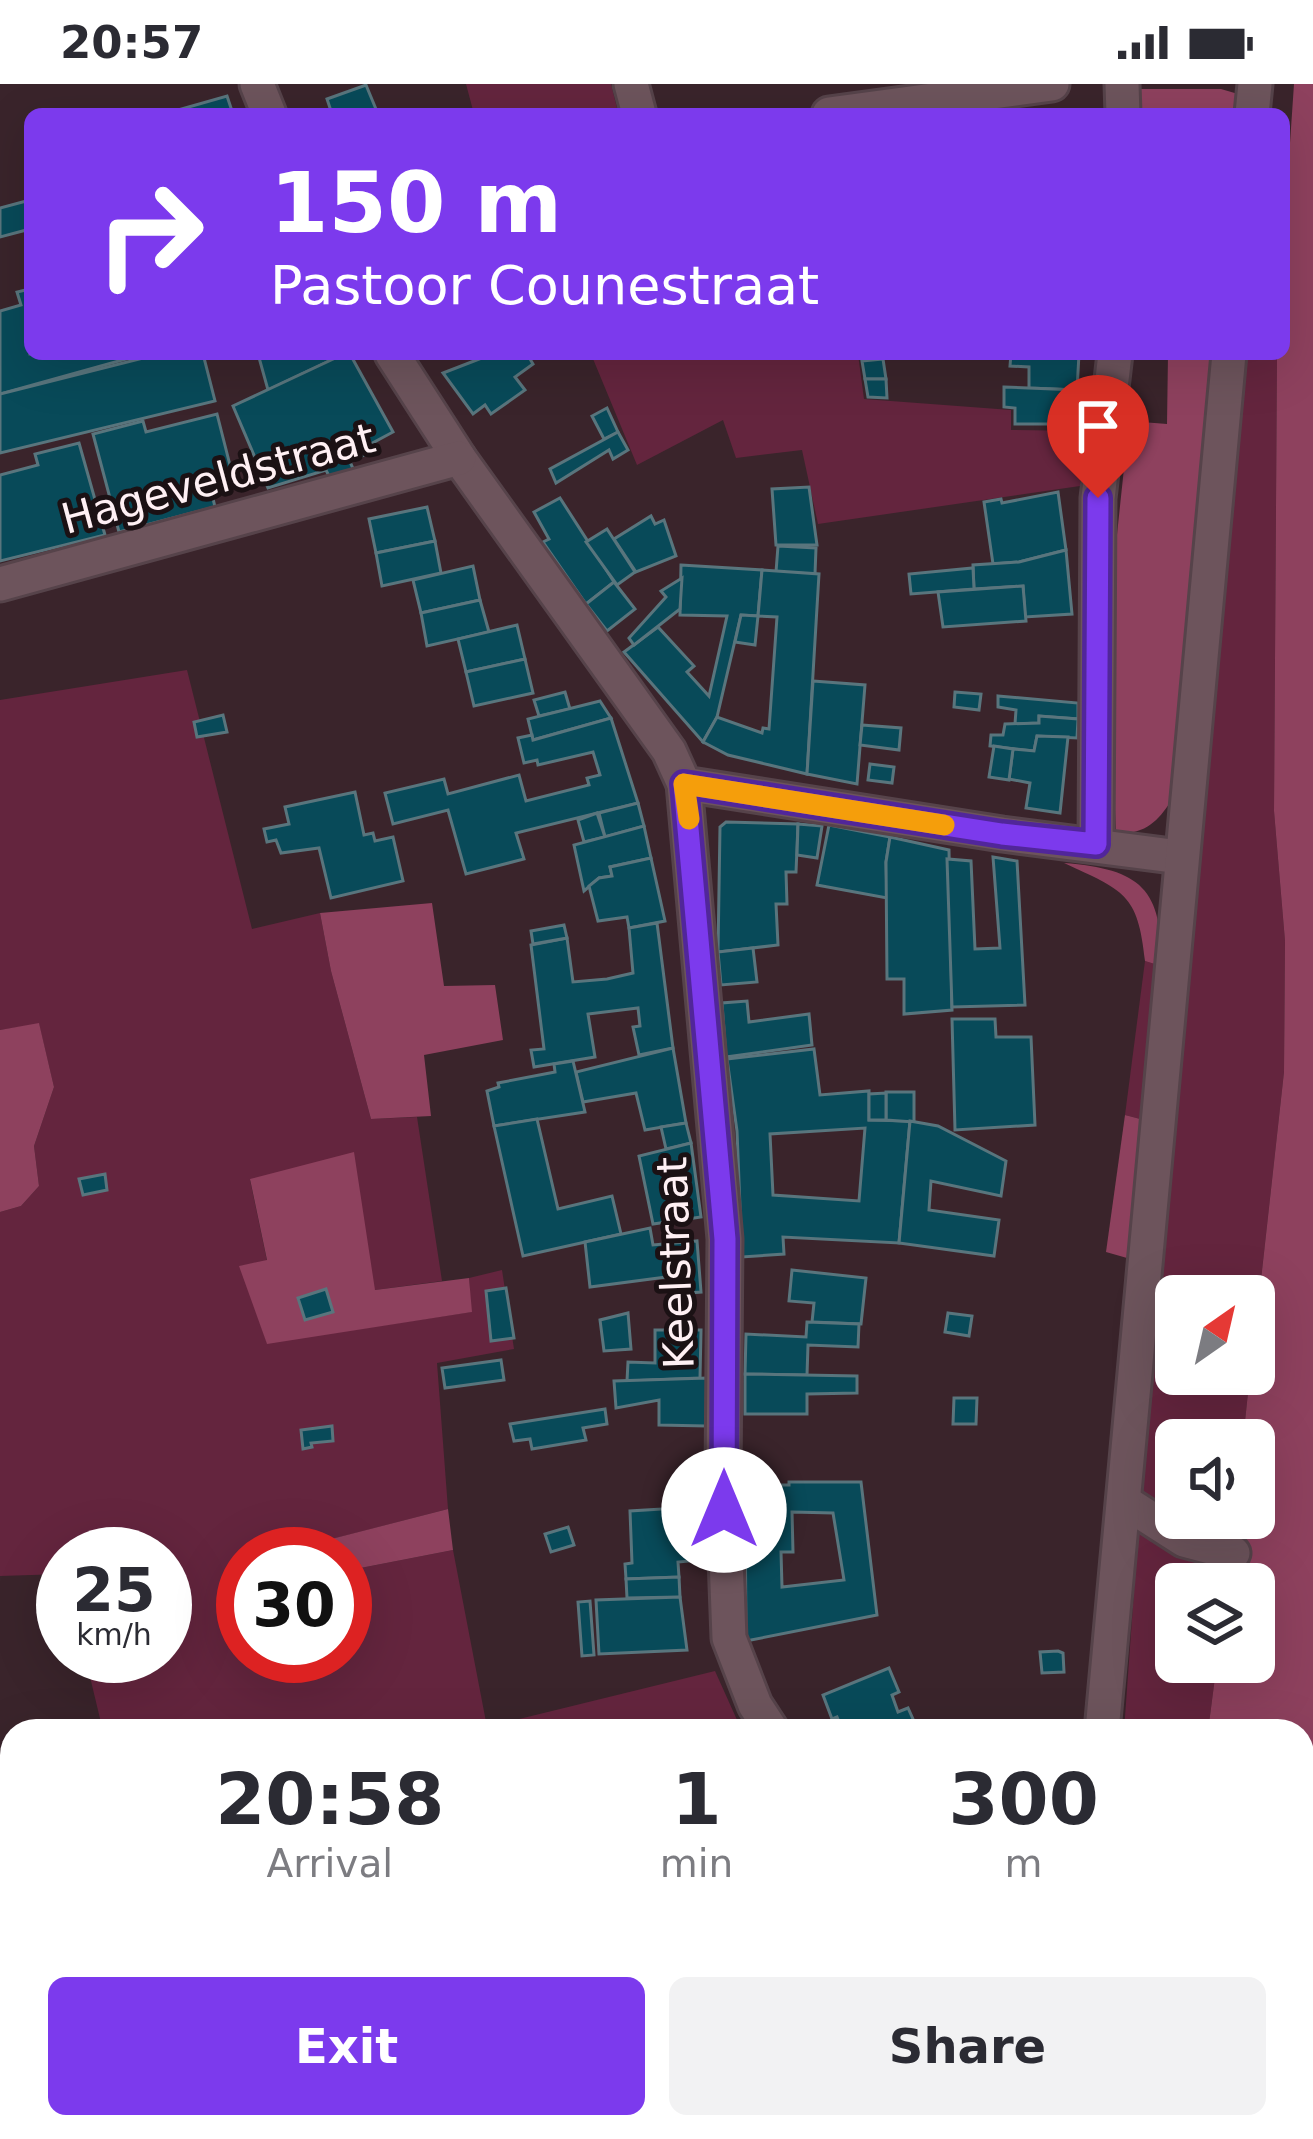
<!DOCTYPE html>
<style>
body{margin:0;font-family:"DejaVu Sans",sans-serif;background:#f2f2f3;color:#2b2b33;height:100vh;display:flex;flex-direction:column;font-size:45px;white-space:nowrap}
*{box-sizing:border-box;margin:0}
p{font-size:39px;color:#7c7c81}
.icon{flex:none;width:66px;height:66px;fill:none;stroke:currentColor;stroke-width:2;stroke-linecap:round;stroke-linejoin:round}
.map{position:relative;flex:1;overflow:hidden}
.sheet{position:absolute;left:0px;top:1635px;width:1314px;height:420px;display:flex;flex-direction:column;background:#fff;border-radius:36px 36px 0 0;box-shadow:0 12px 48px #0002}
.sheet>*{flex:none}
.hud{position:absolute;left:24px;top:24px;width:1266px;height:252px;border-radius:18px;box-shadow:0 12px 48px #0002;background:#7c3aed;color:#fff;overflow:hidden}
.needle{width:78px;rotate:34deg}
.fabs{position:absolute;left:1155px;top:1191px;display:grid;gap:24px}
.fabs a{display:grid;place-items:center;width:120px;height:120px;border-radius:18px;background:#fff;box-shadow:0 12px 48px #0002;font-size:60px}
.speed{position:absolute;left:36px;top:1443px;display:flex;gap:24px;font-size:60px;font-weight:700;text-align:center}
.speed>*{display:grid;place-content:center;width:156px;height:156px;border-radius:50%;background:#fff;box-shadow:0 12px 48px #0002;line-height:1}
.speed small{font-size:30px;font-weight:400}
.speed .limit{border:18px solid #d22;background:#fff;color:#111}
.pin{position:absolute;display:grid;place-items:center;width:102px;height:102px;color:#fff;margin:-123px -51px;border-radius:50% 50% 50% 0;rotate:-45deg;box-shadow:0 0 12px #0007}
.pin .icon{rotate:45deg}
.me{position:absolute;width:132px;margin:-66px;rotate:0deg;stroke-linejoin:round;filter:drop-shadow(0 0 9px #0008)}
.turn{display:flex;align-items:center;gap:42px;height:252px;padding:0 48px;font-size:54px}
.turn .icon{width:156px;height:156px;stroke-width:2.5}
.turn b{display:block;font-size:84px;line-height:102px}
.eta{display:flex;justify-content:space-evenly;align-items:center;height:204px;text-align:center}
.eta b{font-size:72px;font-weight:800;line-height:84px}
.primary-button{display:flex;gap:24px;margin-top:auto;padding:24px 48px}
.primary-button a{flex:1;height:138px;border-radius:18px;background:#7c3aed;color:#fff;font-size:48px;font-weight:800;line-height:138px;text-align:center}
.primary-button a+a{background:#f2f2f3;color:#2b2b33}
.status{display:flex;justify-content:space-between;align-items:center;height:84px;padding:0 60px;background:#fff;direction:ltr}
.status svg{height:33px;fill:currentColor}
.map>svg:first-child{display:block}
.green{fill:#64253e}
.forest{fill:#8e415e}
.building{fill:#084a59;stroke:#59757d;stroke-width:3;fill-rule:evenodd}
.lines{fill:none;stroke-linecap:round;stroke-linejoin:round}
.minor-casing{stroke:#56434a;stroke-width:39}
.minor{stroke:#6d545c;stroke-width:33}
.route-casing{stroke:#51269a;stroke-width:30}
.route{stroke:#7c3aed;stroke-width:21}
.slow{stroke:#f59e0b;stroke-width:21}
.labels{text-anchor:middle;stroke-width:10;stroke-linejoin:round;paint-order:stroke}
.street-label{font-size:42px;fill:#fff0f4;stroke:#1b1114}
</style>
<div class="status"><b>20:57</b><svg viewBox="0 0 49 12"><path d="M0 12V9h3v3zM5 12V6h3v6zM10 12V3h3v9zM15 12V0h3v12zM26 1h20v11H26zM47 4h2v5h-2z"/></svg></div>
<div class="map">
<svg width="1313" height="2055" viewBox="0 0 1313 2055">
<rect width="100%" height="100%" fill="#3a242b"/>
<g class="green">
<path d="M466 0H611L618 28 474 30Z"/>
<path d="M591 270H858L864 315 1011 326V346L1082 347 1080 402 818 440 802 366 736 374 723 336 637 381Z"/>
<path d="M1243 270H1277L1274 727 1285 857 1284 988 1254 1259V1212H1176V1290H1250L1243 1356H1176V1434H1234L1226 1500H1176V1578H1217L1208 1647H1124L1142 1395Z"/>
<path d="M187 586 252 845 320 829 331 887 371 1035 417 1033 442 1197 375 1206 250 1096 267 1177 240 1182 267 1259 471 1228 469 1194 502 1186 514 1265 437 1279 448 1425 309 1461 311 1470H243V1572H345V1487L453 1466 487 1643 715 1587 742 1647H103L85 1572H165V1470H63V1490L0 1492V1128L21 1122 39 1102 34 1062 54 1003 39 940 0 946V616Z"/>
<path d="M1145 877 1161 882 1144 1036 1125 1031Z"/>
<path d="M197 2043H489L465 2055H200Z"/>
<path d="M533 2043H776L769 2051 773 2055H541Z"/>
<path d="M917 2043H1040L1038 2055H908Z"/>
</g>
<g class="forest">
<path d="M1294 0H1313V2055H1152L1154 2043H1302V1647H1208L1217 1578H1254V1500H1226L1234 1434H1254V1356H1243L1250 1290H1254V1259L1284 988 1285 857 1274 727 1277 270H1284V147Z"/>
<path d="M1140 5H1221L1238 10 1236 30H1171V27L1139 25Z"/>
<path d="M1168 270H1211L1171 717C1157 739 1143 751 1116 749L1107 545 1129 337 1167 340Z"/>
<path d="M1064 779C1141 785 1163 805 1161 882L1145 877C1138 809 1124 807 1064 779Z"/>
<path d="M432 819 444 902 495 901 503 956 424 971 431 1032 371 1035 331 887 320 829Z"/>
<path d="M39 939 54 1003 34 1062 39 1102 21 1122 0 1128V946Z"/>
<path d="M1125 1031 1144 1036 1133 1165 1127 1174 1106 1168Z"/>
<path d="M354 1068 375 1206 469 1194 472 1228 267 1260 239 1182 267 1176 250 1095Z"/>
<path d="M448 1425 453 1466 345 1487V1470H311L308 1461Z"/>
</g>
<g class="building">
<path d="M366 1 378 30H332L327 15Z"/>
<path d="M227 12 233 30H164Z"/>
<path d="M30 116V145L0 153V124Z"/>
<path d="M30 205V270H144L0 310V227L21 221 17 208Z"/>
<path d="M159 270H203L215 317 0 369V310Z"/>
<path d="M258 270H344L268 306Z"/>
<path d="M344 270H350L393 348 367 362 370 368 350 378 356 391 332 398 326 386 268 404 233 322Z"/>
<path d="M492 270H527L533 280 515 293 525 306 491 330 485 321 473 330 443 289Z"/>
<path d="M1011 270H1079L1077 306 1029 304V283L1010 282Z"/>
<path d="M883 275 886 295H865L862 277Z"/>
<path d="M865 295H886L887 314 868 313Z"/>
<path d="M1004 303 1077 306 1076 340H1015V324L1004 323Z"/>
<path d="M607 324 618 348 604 355 592 332Z"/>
<path d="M217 330 233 393 210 402 215 423 119 448 93 350 143 337 146 348Z"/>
<path d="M618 348 628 366 613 375 609 366 556 399 550 385Z"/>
<path d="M79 359 105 451 0 477V391L38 381 35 370Z"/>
<path d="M809 403 817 461H776L772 405Z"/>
<path d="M1058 408 1066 466 1019 478 993 480 984 418 1001 415 1002 419Z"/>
<path d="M560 414 614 498 586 520 543 458 549 455 534 428Z"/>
<path d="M427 423 435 457 376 469 369 435Z"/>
<path d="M651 432 655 440 664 436 676 472 636 488 614 455Z"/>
<path d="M607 445 635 488 617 501 586 458Z"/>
<path d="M435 457 441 489 382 502 376 469Z"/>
<path d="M778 462 816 464 815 490 776 488Z"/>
<path d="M1066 466 1072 530 1025 533 1023 502 974 505 973 481 1019 478Z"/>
<path d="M681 481 762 486 758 532 741 531 717 633 703 658 624 568 658 543 694 582 687 588 709 612 727 532 680 531Z"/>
<path d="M473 482 480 516 421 529 413 496Z"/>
<path d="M973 484 974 505 911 510 909 490Z"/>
<path d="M762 486 819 490 807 690 728 671 703 658 717 633 762 649 763 644 769 645 777 533 758 532Z"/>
<path d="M682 494 680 525 634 561 629 554 666 513 661 507Z"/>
<path d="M614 498 635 525 607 547 586 520Z"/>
<path d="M1023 502 1026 537 943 543 938 508Z"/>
<path d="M480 516 489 548 427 562 421 529Z"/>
<path d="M741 531 758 532 755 561 735 558Z"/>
<path d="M517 541 525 575 466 588 458 555Z"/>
<path d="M525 575 533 609 474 622 466 588Z"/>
<path d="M813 597 865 601 857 700 807 690Z"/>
<path d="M565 608 570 625 539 632 534 616Z"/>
<path d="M955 608 981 610 979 626 954 623Z"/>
<path d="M998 612 1078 619V635L1039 632V639L1015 640 1016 626 998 623Z"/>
<path d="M600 617 611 634 533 656 528 635Z"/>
<path d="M223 631 227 648 197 653 194 638Z"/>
<path d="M1039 632 1078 635 1077 654 1037 652 1034 667 990 662 991 651H1003L1005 640 1039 639Z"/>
<path d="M611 634 638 719 516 749 524 775 466 790 448 726 393 740 385 709 444 695 448 710 519 691 526 717 589 701 587 694 600 691 593 668 538 681 537 676 524 679 518 654 532 651 533 656Z"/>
<path d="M862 641 901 644 899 666 860 661Z"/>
<path d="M1037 652 1068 653 1060 729 1026 724 1030 699 1009 695 1013 665 1034 667Z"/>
<path d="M994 662 1013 665 1009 696 989 693Z"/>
<path d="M870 680 894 683 892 699 868 696Z"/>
<path d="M355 708 364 751 373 749 375 757 393 753 403 797 331 814 319 764 281 769 276 756 267 758 264 745 289 740 285 723Z"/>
<path d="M638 719 644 742 605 753 599 729Z"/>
<path d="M597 729 605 753 584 758 578 736Z"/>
<path d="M726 738 798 740 796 788H786L787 820H776L778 861 718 868 720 743Z"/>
<path d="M798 740 822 742 817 774 797 771Z"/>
<path d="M829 741 890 753 886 778 887 814 817 801Z"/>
<path d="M644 742 651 774 610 783 612 792 599 794 584 807 574 761Z"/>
<path d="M890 753 949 766 952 926 904 930V895H887L886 778Z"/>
<path d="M993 773 1017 777 1025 921 952 923 947 775 971 777 975 865 1000 864Z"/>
<path d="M651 774 665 837 629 844 627 833 598 837 589 802 599 794 612 792 610 783Z"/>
<path d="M657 839 673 964 639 971 633 943 640 942 638 924 588 930 595 973 534 983 531 966 544 965 531 861 567 854 573 898 607 895 633 889 629 844Z"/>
<path d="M564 841 567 854 533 860 531 847Z"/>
<path d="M753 864 757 898 721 901 718 868Z"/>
<path d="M747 917 749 938 809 930 812 961 726 973 722 919Z"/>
<path d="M952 935H995L996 953H1031L1035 1041 955 1046Z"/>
<path d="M673 964 686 1039 645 1046 636 1009 583 1018 576 988Z"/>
<path d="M814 965 820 1011 869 1007V1036L910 1037 899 1159 783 1153 784 1170 742 1173 737 1047 727 975ZM865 1044 859 1117 773 1111 770 1050Z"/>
<path d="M573 977 585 1028 494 1042 487 1007 499 1003 498 999 555 988 554 980Z"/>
<path d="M914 1008V1038L886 1036V1008Z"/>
<path d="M886 1009V1036H869V1010Z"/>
<path d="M537 1035 558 1125 612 1112 621 1150 523 1172 494 1042Z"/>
<path d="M910 1037 938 1042 1006 1077 1001 1112 931 1097 929 1126 999 1136 994 1172 899 1159Z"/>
<path d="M686 1039 691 1059 666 1065 661 1043Z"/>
<path d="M691 1059 701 1133 653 1140 639 1072Z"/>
<path d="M105 1090 107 1106 83 1111 79 1095Z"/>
<path d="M650 1144 653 1161 697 1157 701 1208 675 1210 674 1192 590 1203 585 1158Z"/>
<path d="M792 1186 866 1194 861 1240 812 1238 814 1219 789 1217Z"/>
<path d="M506 1204 514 1254 491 1257 486 1207Z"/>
<path d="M326 1205 333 1228 305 1236 298 1214Z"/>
<path d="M628 1229 631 1265 604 1267 600 1236Z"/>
<path d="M948 1229 972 1232 969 1252 945 1248Z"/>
<path d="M807 1238 859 1240 858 1263 808 1261 807 1291 745 1290 746 1250 806 1253Z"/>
<path d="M655 1246H701L700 1294 627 1297 628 1278 655 1279Z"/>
<path d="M501 1276 504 1296 445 1304 442 1284Z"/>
<path d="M745 1290 857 1292V1309L807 1310V1330H745Z"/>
<path d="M707 1294 706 1342 659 1341V1316L616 1324 614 1297Z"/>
<path d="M954 1314H977L976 1340H953Z"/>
<path d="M605 1325 607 1340 583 1344 586 1356 532 1365 530 1355 514 1357 510 1340Z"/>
<path d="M332 1342 333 1357 311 1359 312 1363 303 1365 301 1346Z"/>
<path d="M695 1396 696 1414 672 1416 671 1403Z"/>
<path d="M789 1398H861L877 1531 746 1557 745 1401H789ZM792 1428 833 1429 844 1496 782 1503 781 1468H793Z"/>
<path d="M678 1424 679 1433 698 1432 700 1476 678 1478 679 1493 626 1495 625 1480 632 1479 630 1427Z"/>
<path d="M568 1443 574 1461 551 1468 545 1450Z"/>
<path d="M679 1493 680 1513 627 1514 626 1495Z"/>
<path d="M680 1513 687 1566 599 1570 596 1516Z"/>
<path d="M590 1517 594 1571 582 1572 578 1518Z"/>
<path d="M1058 1567 1063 1569 1064 1588 1042 1589 1040 1568Z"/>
<path d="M889 1584 899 1608 892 1611 898 1628 908 1624 917 1644 843 1647 837 1633 832 1635 823 1611Z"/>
<path d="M797 2043H830L844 2054 811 2055Z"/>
</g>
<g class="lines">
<g class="minor-casing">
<g id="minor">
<path d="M257 0 269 30"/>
<path d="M631 0 639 30"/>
<path d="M1122 0 1123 30"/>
<path d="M829 30 1052 0"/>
<path d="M1252 30 1255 0"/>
<path d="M392 270 459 374 669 667 684 700 1002 750 1180 773"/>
<path d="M0 500 459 374"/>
<path d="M684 700 725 1155 723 1393 729 1554 755 1621 772 1647"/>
<path d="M1096 760 1098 414 1115 270"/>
<path d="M1125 1418 1184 1456 1233 1469"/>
<path d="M1102 1647 1229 270"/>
<path d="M1063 2055 1064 2043"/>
</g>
</g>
<use href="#minor" class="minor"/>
</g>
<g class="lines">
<g class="route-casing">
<path id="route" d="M724 1426 725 1155 684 700 1002 750 1096 760 1098 414"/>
</g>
<use href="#route" class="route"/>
<path class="slow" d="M689 735 684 700 944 741"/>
</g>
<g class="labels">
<g class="street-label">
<text transform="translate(218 394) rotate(-15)" y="15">Hageveldstraat</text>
<text transform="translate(675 1179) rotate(-92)" y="15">Keelstraat</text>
</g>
</g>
</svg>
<div class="fabs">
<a><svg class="needle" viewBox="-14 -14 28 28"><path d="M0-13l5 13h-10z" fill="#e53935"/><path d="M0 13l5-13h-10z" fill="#7c7c81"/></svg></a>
<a><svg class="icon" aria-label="sound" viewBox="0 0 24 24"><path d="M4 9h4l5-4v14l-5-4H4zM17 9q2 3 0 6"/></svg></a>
<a><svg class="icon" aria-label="layers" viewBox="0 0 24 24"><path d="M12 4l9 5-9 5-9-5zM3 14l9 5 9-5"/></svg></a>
</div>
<div class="speed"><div>25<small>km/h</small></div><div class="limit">30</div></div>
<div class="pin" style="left:1098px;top:414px;background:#d93025"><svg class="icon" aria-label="arrive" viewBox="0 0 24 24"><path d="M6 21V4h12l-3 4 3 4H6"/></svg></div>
<svg class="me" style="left:724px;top:1426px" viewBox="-20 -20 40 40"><circle r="19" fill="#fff"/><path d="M0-13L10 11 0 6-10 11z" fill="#7c3aed"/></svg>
<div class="hud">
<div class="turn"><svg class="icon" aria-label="right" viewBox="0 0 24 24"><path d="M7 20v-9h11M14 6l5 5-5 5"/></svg><div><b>150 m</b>Pastoor Counestraat</div></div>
</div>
<section class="sheet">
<div class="eta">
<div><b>20:58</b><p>Arrival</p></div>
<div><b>1</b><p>min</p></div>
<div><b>300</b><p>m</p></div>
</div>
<div class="primary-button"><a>Exit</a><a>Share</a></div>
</section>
</div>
